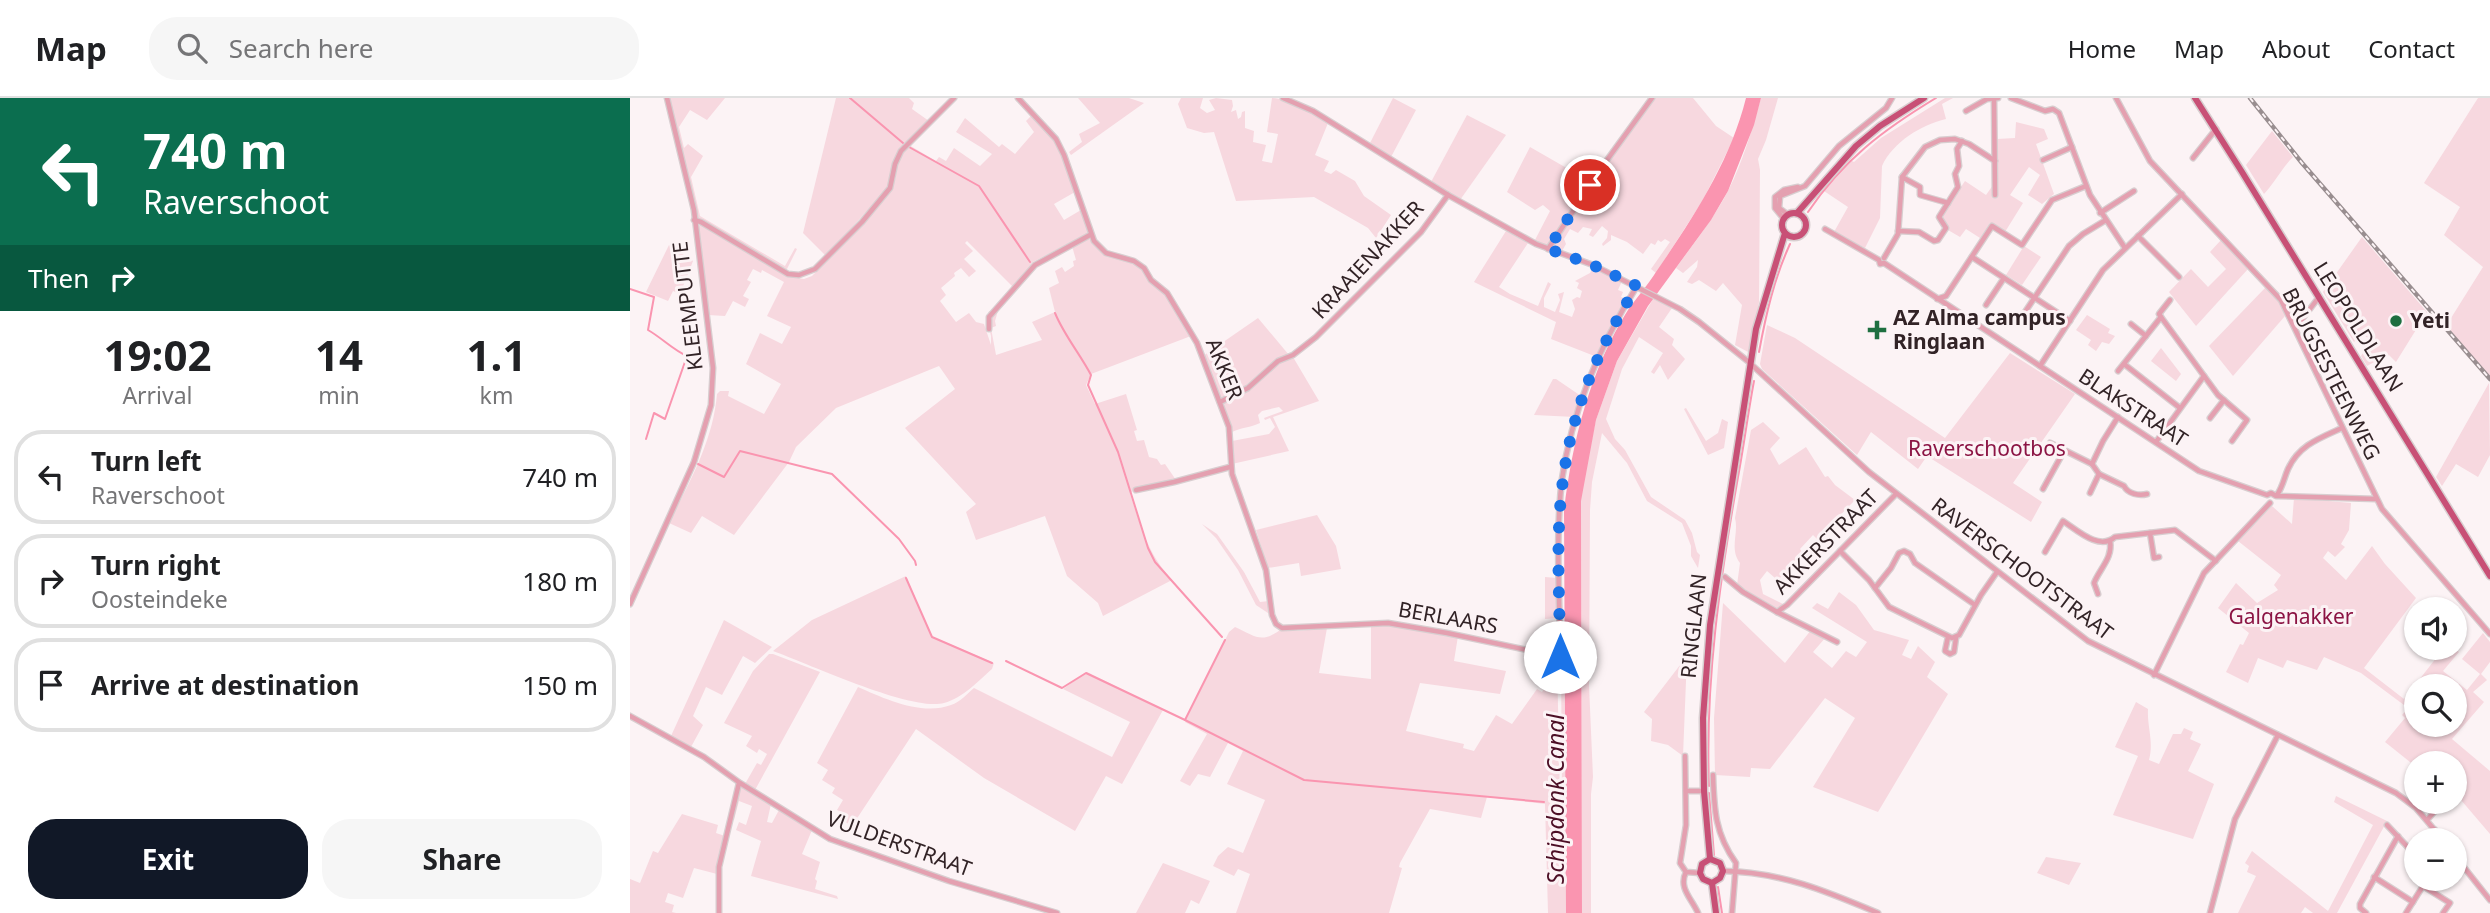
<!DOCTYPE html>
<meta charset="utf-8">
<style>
body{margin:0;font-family:"Noto Sans",sans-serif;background:#f6f6f6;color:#202124;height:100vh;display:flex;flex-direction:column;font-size:26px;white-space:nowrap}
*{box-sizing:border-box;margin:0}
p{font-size:23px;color:#757577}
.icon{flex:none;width:38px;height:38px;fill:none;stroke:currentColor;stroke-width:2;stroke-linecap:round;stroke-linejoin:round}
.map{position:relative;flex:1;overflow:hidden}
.sheet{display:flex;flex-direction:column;background:#fff;width:630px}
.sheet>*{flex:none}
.hud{background:#0b6e4f;color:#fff;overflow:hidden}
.fabs{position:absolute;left:1774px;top:499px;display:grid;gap:14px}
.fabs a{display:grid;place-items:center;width:63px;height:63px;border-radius:50%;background:#fff;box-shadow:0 2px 5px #0004;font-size:35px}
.pin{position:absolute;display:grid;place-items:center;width:60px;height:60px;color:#fff;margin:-30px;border:4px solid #fff;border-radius:50%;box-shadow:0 2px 7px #0007}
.me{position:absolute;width:77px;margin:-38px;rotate:0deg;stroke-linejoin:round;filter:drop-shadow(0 0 5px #0008)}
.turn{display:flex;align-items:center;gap:24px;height:147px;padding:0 28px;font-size:32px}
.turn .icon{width:91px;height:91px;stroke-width:2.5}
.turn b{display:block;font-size:49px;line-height:60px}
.then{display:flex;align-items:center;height:66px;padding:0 28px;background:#0003;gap:14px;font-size:26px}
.eta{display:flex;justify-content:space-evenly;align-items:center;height:119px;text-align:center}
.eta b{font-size:42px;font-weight:700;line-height:49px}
.primary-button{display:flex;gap:14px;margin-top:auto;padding:14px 28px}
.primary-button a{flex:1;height:80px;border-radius:28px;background:#111827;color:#fff;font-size:28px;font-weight:700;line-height:80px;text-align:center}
.primary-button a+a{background:#f6f6f6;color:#202124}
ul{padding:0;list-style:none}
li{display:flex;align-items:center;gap:21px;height:94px;margin:0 14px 10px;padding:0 14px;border:4px solid #e0e0e0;border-radius:28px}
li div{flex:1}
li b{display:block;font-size:26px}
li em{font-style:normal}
header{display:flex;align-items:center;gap:42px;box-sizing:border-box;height:98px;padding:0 35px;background:#fff;border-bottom:2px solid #e0e0e0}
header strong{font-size:33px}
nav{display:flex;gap:38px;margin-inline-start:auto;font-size:24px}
.search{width:490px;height:63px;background:#f6f6f6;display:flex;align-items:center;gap:18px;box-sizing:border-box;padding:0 24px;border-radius:28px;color:#757577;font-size:26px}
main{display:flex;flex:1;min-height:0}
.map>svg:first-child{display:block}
.green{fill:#f7d8df;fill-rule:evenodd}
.water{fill:#fa95b0}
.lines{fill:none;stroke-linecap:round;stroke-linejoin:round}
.stream{stroke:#fa95b0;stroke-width:2}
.minor-casing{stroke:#d8ced0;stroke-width:7}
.major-casing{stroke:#d8ced0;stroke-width:9}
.minor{stroke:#e4a0b0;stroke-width:4.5}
.major{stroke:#c85076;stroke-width:6}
.rail-casing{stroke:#998e90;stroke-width:4.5}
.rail{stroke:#fcf3f5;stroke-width:2;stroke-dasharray:5;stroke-linecap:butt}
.route{stroke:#1a73e8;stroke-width:12;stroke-dasharray:0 21.6}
.poi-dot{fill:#1e6f40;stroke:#fcf3f5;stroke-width:2.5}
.labels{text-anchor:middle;stroke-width:6;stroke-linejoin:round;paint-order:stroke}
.street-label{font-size:21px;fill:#322326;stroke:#fcf3f5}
.poi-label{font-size:21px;font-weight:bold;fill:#322326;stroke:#fcf3f5;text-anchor:start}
.park-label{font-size:21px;fill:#8b1444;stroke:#fcf3f5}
.water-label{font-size:23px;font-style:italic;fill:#4c0e25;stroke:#fcf3f5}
</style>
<header>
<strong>Map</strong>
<div class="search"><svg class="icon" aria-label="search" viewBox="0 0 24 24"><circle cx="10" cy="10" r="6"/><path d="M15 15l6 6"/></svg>Search here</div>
<nav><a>Home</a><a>Map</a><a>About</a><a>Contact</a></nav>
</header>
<main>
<section class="sheet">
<div class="hud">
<div class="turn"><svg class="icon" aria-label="left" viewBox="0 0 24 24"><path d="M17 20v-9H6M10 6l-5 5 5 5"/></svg><div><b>740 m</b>Raverschoot</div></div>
<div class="then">Then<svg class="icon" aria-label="right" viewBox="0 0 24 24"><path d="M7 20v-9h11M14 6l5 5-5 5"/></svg></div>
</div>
<div class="eta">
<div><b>19:02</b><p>Arrival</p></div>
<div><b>14</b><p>min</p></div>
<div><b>1.1</b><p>km</p></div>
</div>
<ul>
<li><svg class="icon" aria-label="left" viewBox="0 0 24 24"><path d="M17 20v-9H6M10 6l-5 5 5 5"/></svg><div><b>Turn left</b><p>Raverschoot</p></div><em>740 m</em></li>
<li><svg class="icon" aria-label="right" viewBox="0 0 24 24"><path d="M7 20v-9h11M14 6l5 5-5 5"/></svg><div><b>Turn right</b><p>Oosteindeke</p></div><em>180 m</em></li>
<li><svg class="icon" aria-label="arrive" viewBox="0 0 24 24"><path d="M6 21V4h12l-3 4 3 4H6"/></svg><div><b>Arrive at destination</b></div><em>150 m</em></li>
</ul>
<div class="primary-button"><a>Exit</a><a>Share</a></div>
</section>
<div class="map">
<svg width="1860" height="815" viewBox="0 0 1860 815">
<rect width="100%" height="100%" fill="#fcf3f5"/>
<g class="green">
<path d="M39 0H95L77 22 60 12 49 29 54 50 58 46 73 58 61 79 70 118 155 168 165 150 167 151 156 173 67 121Z"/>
<path d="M206 0H279L284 5 282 11 299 23C286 34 271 45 265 61 260 72 261 82 255 93L196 158 173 135Z"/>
<path d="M448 0H499L514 5 441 57 439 54 452 44 449 36 470 25Z"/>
<path d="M551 0H573L570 10 577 15 585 12 579 2 586 0 602 2 603 8 601 14 606 12 608 21 611 19 612 14 615 13V30L624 33 623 44 636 47 632 63 642 65 648 36 637 34 642 0C662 1 682 15 698 25L685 57 699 63 694 73 701 76 706 72 725 83 734 98 761 117 746 140 738 130 684 99 606 103 584 34 574 35 557 30 548 6Z"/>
<path d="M763 0 786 12 761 59 740 45Z"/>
<path d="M1025 0H1063L1086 28 1104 40 1073 102 1026 175 1021 171 1040 144 1035 141 1031 144 1028 142 1025 147 1021 145 1013 156 997 144 981 137V142L973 148 972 146 977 140 978 133 972 128 963 139 959 137 962 131 953 129 948 135 940 131 934 141 936 146 932 153 922 149 985 54Z"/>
<path d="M1131 0H1148L1136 42 1128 61 1130 72 1129 204 1120 255 1105 247 1112 207 1093 185 1086 193 1069 182 1062 186 1057 184 1067 169 1068 162 1053 175 1046 170C1064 145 1084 120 1098 93 1113 64 1122 31 1131 0Z"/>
<path d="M1315 0H1323L1312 6 1316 21C1291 27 1263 44 1252 68L1250 120 1235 150 1204 134 1218 109 1194 93 1220 62 1224 64 1251 40Z"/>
<path d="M1848 0H1860V279L1816 228 1853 169 1814 137 1830 109 1794 85Z"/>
<path d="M402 17 425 42 433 57 445 94 424 106 434 122 451 112 458 135 403 164 384 190 337 143 335 145 343 153 334 161 346 173 339 179 331 170 324 175 325 178 311 190 316 197 310 203 326 224 339 215 346 224 354 226 361 247V238L357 221 359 213H368L365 223 366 228 361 230 366 257 412 242 402 224 425 214 419 190 429 185 425 173 432 169 435 174 444 168 443 163 446 162 442 148 459 141 479 158 508 167 511 170 520 185 536 197 561 238 461 276 456 287 465 306 496 296 507 332 504 333 507 343 514 342 519 359 527 361 531 367 535 366 546 382 507 389 500 396C512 431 517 454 542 482L473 518 468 505 437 478 415 418 346 442 336 414 346 406 275 330 325 291 309 268 206 310 166 349 159 364 104 437 72 418 61 435 39 425C60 383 83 343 87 296L90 293H99L98 298 134 316 151 286 116 266 130 235 152 246 161 229 137 218 154 184 132 172 131 175 123 171 117 182 121 184 113 198 119 201 115 209 103 203 95 218 78 217 68 128 72 126 157 178 174 181 182 178C209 150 240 123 261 91 271 75 261 66 279 47L306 63 309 59 316 63 324 50 350 68 362 56 326 34 335 20 369 49 372 46 385 56 404 34 396 23Z"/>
<path d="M837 17 876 37 830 102 801 84Z"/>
<path d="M1386 24 1414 31 1418 41 1406 46 1424 96 1412 106 1398 97 1410 77 1399 69 1380 97 1393 105 1375 134 1360 125 1350 140 1336 131 1330 139 1318 132 1317 126 1312 123V117L1335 83 1356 97 1368 80 1367 41 1385 40Z"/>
<path d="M1642 33 1663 59C1652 70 1645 84 1634 96L1616 67Z"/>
<path d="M900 49 961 84 917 149 905 142 920 113 913 107 905 112 877 94Z"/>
<path d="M876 133 898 145 869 189 880 196 908 208 918 184 921 186 914 200V209L925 214 930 202 928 196 934 194 929 214 942 219 945 211 942 202 947 199 950 200 952 193 947 190 949 185 945 183 960 175 963 169 992 183 988 192 993 194 991 199 996 201 967 259 921 241 926 224 844 184Z"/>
<path d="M1732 139 1797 214 1766 264 1759 257 1752 264 1748 262 1737 268 1731 258 1741 242 1732 236 1724 244 1693 194Z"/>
<path d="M1591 142 1618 171 1566 228 1539 194 1561 171 1578 189 1596 171 1580 154Z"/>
<path d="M39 147 63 163 50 196 43 193 38 203 16 194Z"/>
<path d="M1394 148 1411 159 1392 187 1376 177Z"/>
<path d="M1636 189 1650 205 1655 218 1603 278 1579 248Z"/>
<path d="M1023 201 1042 210 1029 229 1044 241 1042 247 1055 261 1038 282 1030 267 1024 276 1021 274 1033 255 1009 239 992 271 976 321 985 341 995 352 1021 399 1055 422 1062 435 1067 454 1070 457 1068 470 1061 458V448L1052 425 1017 403 997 365 972 335 962 384 960 412 959 587 963 679 961 696V815H952L951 392 966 322 987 263Z"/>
<path d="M1457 217 1480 231 1478 235 1485 238 1479 246 1472 244 1466 253 1458 247 1461 242 1446 232Z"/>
<path d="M628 220 659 257 649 260 618 289 592 302 589 299 573 258Z"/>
<path d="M1137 227 1165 240 1315 340 1380 255 1445 296 1383 385 1412 404 1401 424 1297 358 1288 371 1241 334 1227 357 1132 271 1130 266Z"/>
<path d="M1531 250 1551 276 1546 283 1521 263Z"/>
<path d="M663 259 689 303 643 319 659 353 602 366V343L639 336 645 329 640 320 635 322 634 320 653 313 649 309 632 313 628 317 630 325C620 330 612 329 602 334L593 310 594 305 615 294 648 265Z"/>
<path d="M923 281H926L951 298 945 319 904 317Z"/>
<path d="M1859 285 1860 357 1848 379 1826 366 1812 388 1806 379Z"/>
<path d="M1056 310 1076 343 1088 335 1092 321 1098 324 1094 350 1078 357 1054 311Z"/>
<path d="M1133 324 1150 340 1140 351 1149 367 1176 349 1195 379 1198 378 1205 387 1225 402 1187 441 1183 437 1170 451 1173 455 1150 480V489L1145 486V480L1137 473 1130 482 1133 496 1153 506 1148 511 1107 487 1110 465C1099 451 1109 435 1105 420L1121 332Z"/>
<path d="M1664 400 1721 405 1719 432 1711 446 1715 449 1705 459 1698 453 1693 460 1716 482 1742 448 1755 466 1786 500 1734 570 1774 601 1814 550H1824L1829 554 1813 573 1837 592 1850 576 1832 561 1853 535 1860 544V564L1851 576 1857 582 1843 594 1854 604 1822 641 1860 673V736L1825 695V665H1807L1808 663 1797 654 1785 668 1755 644 1775 620 1772 617 1778 610 1731 575 1694 559 1687 572 1657 562 1653 570 1628 560 1618 585 1596 574 1610 546 1613 547 1619 535 1588 510 1606 485 1627 505 1648 492 1644 487 1651 477 1608 443 1642 408 1662 426ZM1787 588H1825V626H1787Z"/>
<path d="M687 417 706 448 711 471 671 478 669 465 638 470 626 432Z"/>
<path d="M572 426 587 436 614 474 630 504 639 503 641 517 626 507 608 472 586 440Z"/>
<path d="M276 478 301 538 364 565 362 571C348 583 333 600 314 605 282 614 179 566 143 553L182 522Z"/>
<path d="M915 479 927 480 928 520 915 521Z"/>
<path d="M1209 494 1226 507 1244 532 1279 542 1272 557 1281 561 1288 548 1305 564 1297 579 1318 596 1248 714 1183 689 1225 620 1195 600 1140 671 1121 670 1120 679 1085 677 1084 620 1093 505 1155 565 1181 532 1196 539 1183 554 1202 570 1216 553 1226 559 1237 544 1182 510 1187 505 1198 511Z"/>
<path d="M94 522 142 549 125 565 113 558 92 597 76 589 63 618 73 627 61 649 41 638Z"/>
<path d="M741 526H757L828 538 824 563 876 573 870 596 790 585 776 633 834 646 833 650 844 653 866 617 882 626 907 591 912 594 918 586 914 582 918 573 919 558 927 561 930 702 932 701 931 561H936V815H918L915 706 857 699 851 720 800 711 770 765 769 769 772 770 759 815H606L620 776 608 771 604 778 583 768 588 758 598 749 613 755 635 702 597 686 613 653 598 645 580 679 568 676 560 688 550 683 577 636 555 624 599 534 605 529C625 538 631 546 650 532L668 533 697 530 689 575 741 581Z"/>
<path d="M139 556H143L190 574 125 692 115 686 127 665 131 667 137 656 129 651 127 655 116 648 122 638 94 625 123 573Z"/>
<path d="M1057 558 1053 658 1038 647 1021 643 1022 621 1014 614Z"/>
<path d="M457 574 533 612 492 686 476 678 445 733 354 680 286 631 222 728 207 719 209 713 207 712 213 702 202 695 205 690 192 682 198 672 187 665 228 589C255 601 292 618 321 607 330 604 337 596 344 590L482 659 500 624 433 591Z"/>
<path d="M1506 604 1518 611C1517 630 1524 643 1519 662L1529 666 1543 636H1551L1554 630 1563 634 1560 641 1571 646 1558 673 1584 686 1563 741 1483 717 1508 658 1485 649Z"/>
<path d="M111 688 141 706 137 724 142 725 149 712 182 732 172 756 190 764 185 781 187 783 185 791 207 798 208 801 121 778 131 743 106 732 109 724 116 727 122 708 109 703 104 722 102 721Z"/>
<path d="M1706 698 1757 723 1707 815H1683L1675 809 1671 815H1608L1626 778 1617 774 1619 768 1615 765 1622 753 1698 813 1743 727 1704 704Z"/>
<path d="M52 716 88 727 86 735 95 738 87 776 64 770 53 800 38 795 35 804 44 807 42 814 46 815H0V781L10 785 23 753 28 755Z"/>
<path d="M1416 759 1451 765 1439 787 1407 775Z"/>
<path d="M533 765 580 783 569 806 561 802 555 815H506Z"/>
</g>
<path class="water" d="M1116 0H1131L1124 27 1098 93 1081 122 1018 208 987 263 966 322 951 403 952 815H936L934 413C942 344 960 272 998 212 1007 199 1018 187 1026 174 1063 120 1100 64 1116 0Z"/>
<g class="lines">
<g class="stream">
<path d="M220 0 273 45"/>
<path d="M279 49 349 88 400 164"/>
<path d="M1178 114C1213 62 1253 32 1306 0"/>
<path d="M0 191 24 199 18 232C32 240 43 252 57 258L35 321 24 315 16 341"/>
<path d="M425 215C434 237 450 256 461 277L458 287 488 354 518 450 525 464 592 539"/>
<path d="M1129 254C1136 216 1144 181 1160 146"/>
<path d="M68 366 94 379 110 353 202 376 269 441 285 463 286 467"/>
<path d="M276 480 302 539 362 565"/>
<path d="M595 542 555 622 674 682 914 704"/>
<path d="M376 563 432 590 456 575 555 622"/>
<path d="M1079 688C1075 584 1090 481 1108 379 1114 347 1118 315 1124 283"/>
<path d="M1079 695 1084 757"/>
<path d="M1088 789 1092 815"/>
</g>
<g class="minor-casing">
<g id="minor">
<path d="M388 0 426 41 434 57 464 143 476 155 504 163 514 170 521 182 537 195 567 245 599 329 602 376 636 472 642 517 646 526 652 530 758 525 817 535 930 559C930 500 925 439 932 381 942 312 970 247 1007 188"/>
<path d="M653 0 683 13 818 97 906 146 963 167 1050 211 1069 224 1120 265"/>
<path d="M1381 0 1415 13 1423 11 1429 15 1460 97 1495 150"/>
<path d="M1486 0 1520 63 1651 202 1752 411 1860 536"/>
<path d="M1364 1 1365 97"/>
<path d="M1336 13 1357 1 1368 0"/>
<path d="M1563 60 1586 31"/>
<path d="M1413 62 1442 49"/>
<path d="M1272 79 1290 89V97L1318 105"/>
<path d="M1470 115 1504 93"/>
<path d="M1157 116 1149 110 1150 98 1175 88 1209 48 1256 10 1262 0"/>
<path d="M1153 120 1145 110V99L1154 92 1168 89"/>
<path d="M64 122 71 124 158 176 169 177 185 171 232 124 260 90 265 66 271 53 324 0"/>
<path d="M1195 131 1249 162 1250 166 1254 165 1569 373 1637 397 1641 395 1646 398 1746 401"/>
<path d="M1268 133 1289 134 1304 143 1308 142 1316 130 1309 119 1328 89 1325 76 1329 68 1327 51 1332 43"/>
<path d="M1508 138 1549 179"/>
<path d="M918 151 977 62 1022 0"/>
<path d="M1342 159 1440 223"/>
<path d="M1254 160 1268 136 1272 79 1295 49 1310 42 1325 41 1339 46 1365 63"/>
<path d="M1307 201 1316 198 1362 128 1392 147 1422 102 1456 88"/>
<path d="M1356 207 1374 180"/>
<path d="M1531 219 1588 297 1617 322 1602 343"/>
<path d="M1387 226 1439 148 1453 136 1476 122"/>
<path d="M1501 226 1516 238"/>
<path d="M1665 228 1670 224 1689 199"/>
<path d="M359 231V219L405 167 460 137"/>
<path d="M1494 266 1550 310"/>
<path d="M1123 268 1239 374 1458 543 1766 695 1786 710 1813 742"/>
<path d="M1410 268 1473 172 1552 96"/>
<path d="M1488 273 1531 219 1529 216 1540 202"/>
<path d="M590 304 618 290 648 263 663 257 686 239 791 134 818 97"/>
<path d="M1580 320 1594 302"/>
<path d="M1526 344 1574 278"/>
<path d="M1420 345 1462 366 1473 343 1488 319"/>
<path d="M1462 366 1469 376 1494 388C1498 396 1509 398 1517 396"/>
<path d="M1413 391 1434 353"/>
<path d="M506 392 544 384 600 369"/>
<path d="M1460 395 1469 376"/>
<path d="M1647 397C1653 388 1654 380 1658 371 1669 347 1690 340 1712 330"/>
<path d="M1520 435 1524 460 1529 459"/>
<path d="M1210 453 1239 482 1259 509 1322 540 1329 537 1351 497 1367 474"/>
<path d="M1415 454 1433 423C1447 432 1469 453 1485 439L1545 432 1586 463"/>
<path d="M1095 479 1113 494 1147 514 1207 544"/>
<path d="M1245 490 1261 470 1269 455 1274 453 1280 456 1285 465 1345 507"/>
<path d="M1468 496 1464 485C1470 470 1483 460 1480 443"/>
<path d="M0 506 64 364 81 307 83 270 64 112 37 0"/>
<path d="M1147 514 1157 507 1266 396"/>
<path d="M1318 539 1315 553 1320 556 1324 554 1326 540"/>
<path d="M1524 577 1574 475 1640 405"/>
<path d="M0 618 74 659 110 685 200 741 319 783 427 815"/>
<path d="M1055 658 1056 727 1050 765 1056 774 1070 775"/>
<path d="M1083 677C1084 711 1085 736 1106 765L1102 815"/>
<path d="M1825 689 1831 682"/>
<path d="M1056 693H1074"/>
<path d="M1797 722 1813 704"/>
<path d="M1757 727 1787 759"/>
<path d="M1793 742 1805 732"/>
<path d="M1781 752 1787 747"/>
<path d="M1825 758 1860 802"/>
<path d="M1093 773C1151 774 1196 793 1248 815"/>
<path d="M1056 774C1048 790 1062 801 1068 815"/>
<path d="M1744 779 1783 804"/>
<path d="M1793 788 1820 805 1813 815"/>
<path d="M89 815V769L109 685"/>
<path d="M1580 815 1605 721 1648 637"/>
<path d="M1736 815 1730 810V806L1768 738"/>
<path d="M1776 815 1798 780"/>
</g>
</g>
<g class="major-casing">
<g id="major">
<path d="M1565 0 1612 74 1860 478"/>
<path d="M1167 115 1226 48 1250 28 1294 0"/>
<circle cx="1164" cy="127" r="12"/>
<path d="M1080 761 1074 693 1073 620 1080 527 1126 231 1155 135"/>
<path d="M1080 761 1090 765 1093 773 1090 780 1082 785"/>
<path d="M1080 761 1072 766 1070 775 1073 781 1082 785"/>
<path d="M1082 785 1086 815"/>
</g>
</g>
<use href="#minor" class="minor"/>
<use href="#major" class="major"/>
<g class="rail-casing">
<path id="rail" d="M1620 0 1672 65 1860 281"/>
</g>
<use href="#rail" class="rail"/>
</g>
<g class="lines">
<path class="route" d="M930 559C930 500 925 439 933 382 942 311 970 247 1007 188L963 167 918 151 960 87"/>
</g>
<g class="poi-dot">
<circle cx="1766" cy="223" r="7"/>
<path d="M1243.5 221.5h7v7h7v7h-7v7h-7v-7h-7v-7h7z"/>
</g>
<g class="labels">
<g class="street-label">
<text transform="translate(738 162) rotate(-47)" y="7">KRAAIENAKKER</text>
<text transform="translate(58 208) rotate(-97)" y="7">KLEEMPUTTE</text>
<text transform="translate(1728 229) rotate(58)" y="7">LEOPOLDLAAN</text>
<text transform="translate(594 271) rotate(68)" y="7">AKKER</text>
<text transform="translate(1701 276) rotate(63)" y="7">BRUGSESTEENWEG</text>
<text transform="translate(1503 310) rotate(33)" y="7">BLAKSTRAAT</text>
<text transform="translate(1196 444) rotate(-45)" y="7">AKKERSTRAAT</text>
<text transform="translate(1392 471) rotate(37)" y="7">RAVERSCHOOTSTRAAT</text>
<text transform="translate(818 520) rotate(10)" y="7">BERLAARS</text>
<text transform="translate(1064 528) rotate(-84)" y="7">RINGLAAN</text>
<text transform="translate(269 746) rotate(20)" y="7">VULDERSTRAAT</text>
</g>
<g class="poi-label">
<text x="1263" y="227">AZ Alma campus<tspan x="1263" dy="24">Ringlaan</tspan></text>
<text x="1780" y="230">Yeti</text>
</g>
<g class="park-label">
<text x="1357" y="358">Raverschootbos</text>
<text x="1661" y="526">Galgenakker</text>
</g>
<g class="water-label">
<text transform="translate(926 701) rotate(-90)" y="8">Schipdonk Canal</text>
</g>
</g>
</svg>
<div class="fabs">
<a><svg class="icon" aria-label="sound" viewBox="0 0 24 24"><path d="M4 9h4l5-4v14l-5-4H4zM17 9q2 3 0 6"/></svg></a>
<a><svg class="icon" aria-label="search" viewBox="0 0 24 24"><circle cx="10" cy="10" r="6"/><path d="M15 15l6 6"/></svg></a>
<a>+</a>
<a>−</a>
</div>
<div class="pin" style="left:960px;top:87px;background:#d93025"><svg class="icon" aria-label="arrive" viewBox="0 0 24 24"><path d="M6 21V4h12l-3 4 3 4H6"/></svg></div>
<svg class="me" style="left:930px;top:559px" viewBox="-20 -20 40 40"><circle r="19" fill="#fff"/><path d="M0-13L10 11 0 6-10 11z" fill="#1a73e8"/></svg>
</div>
</main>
